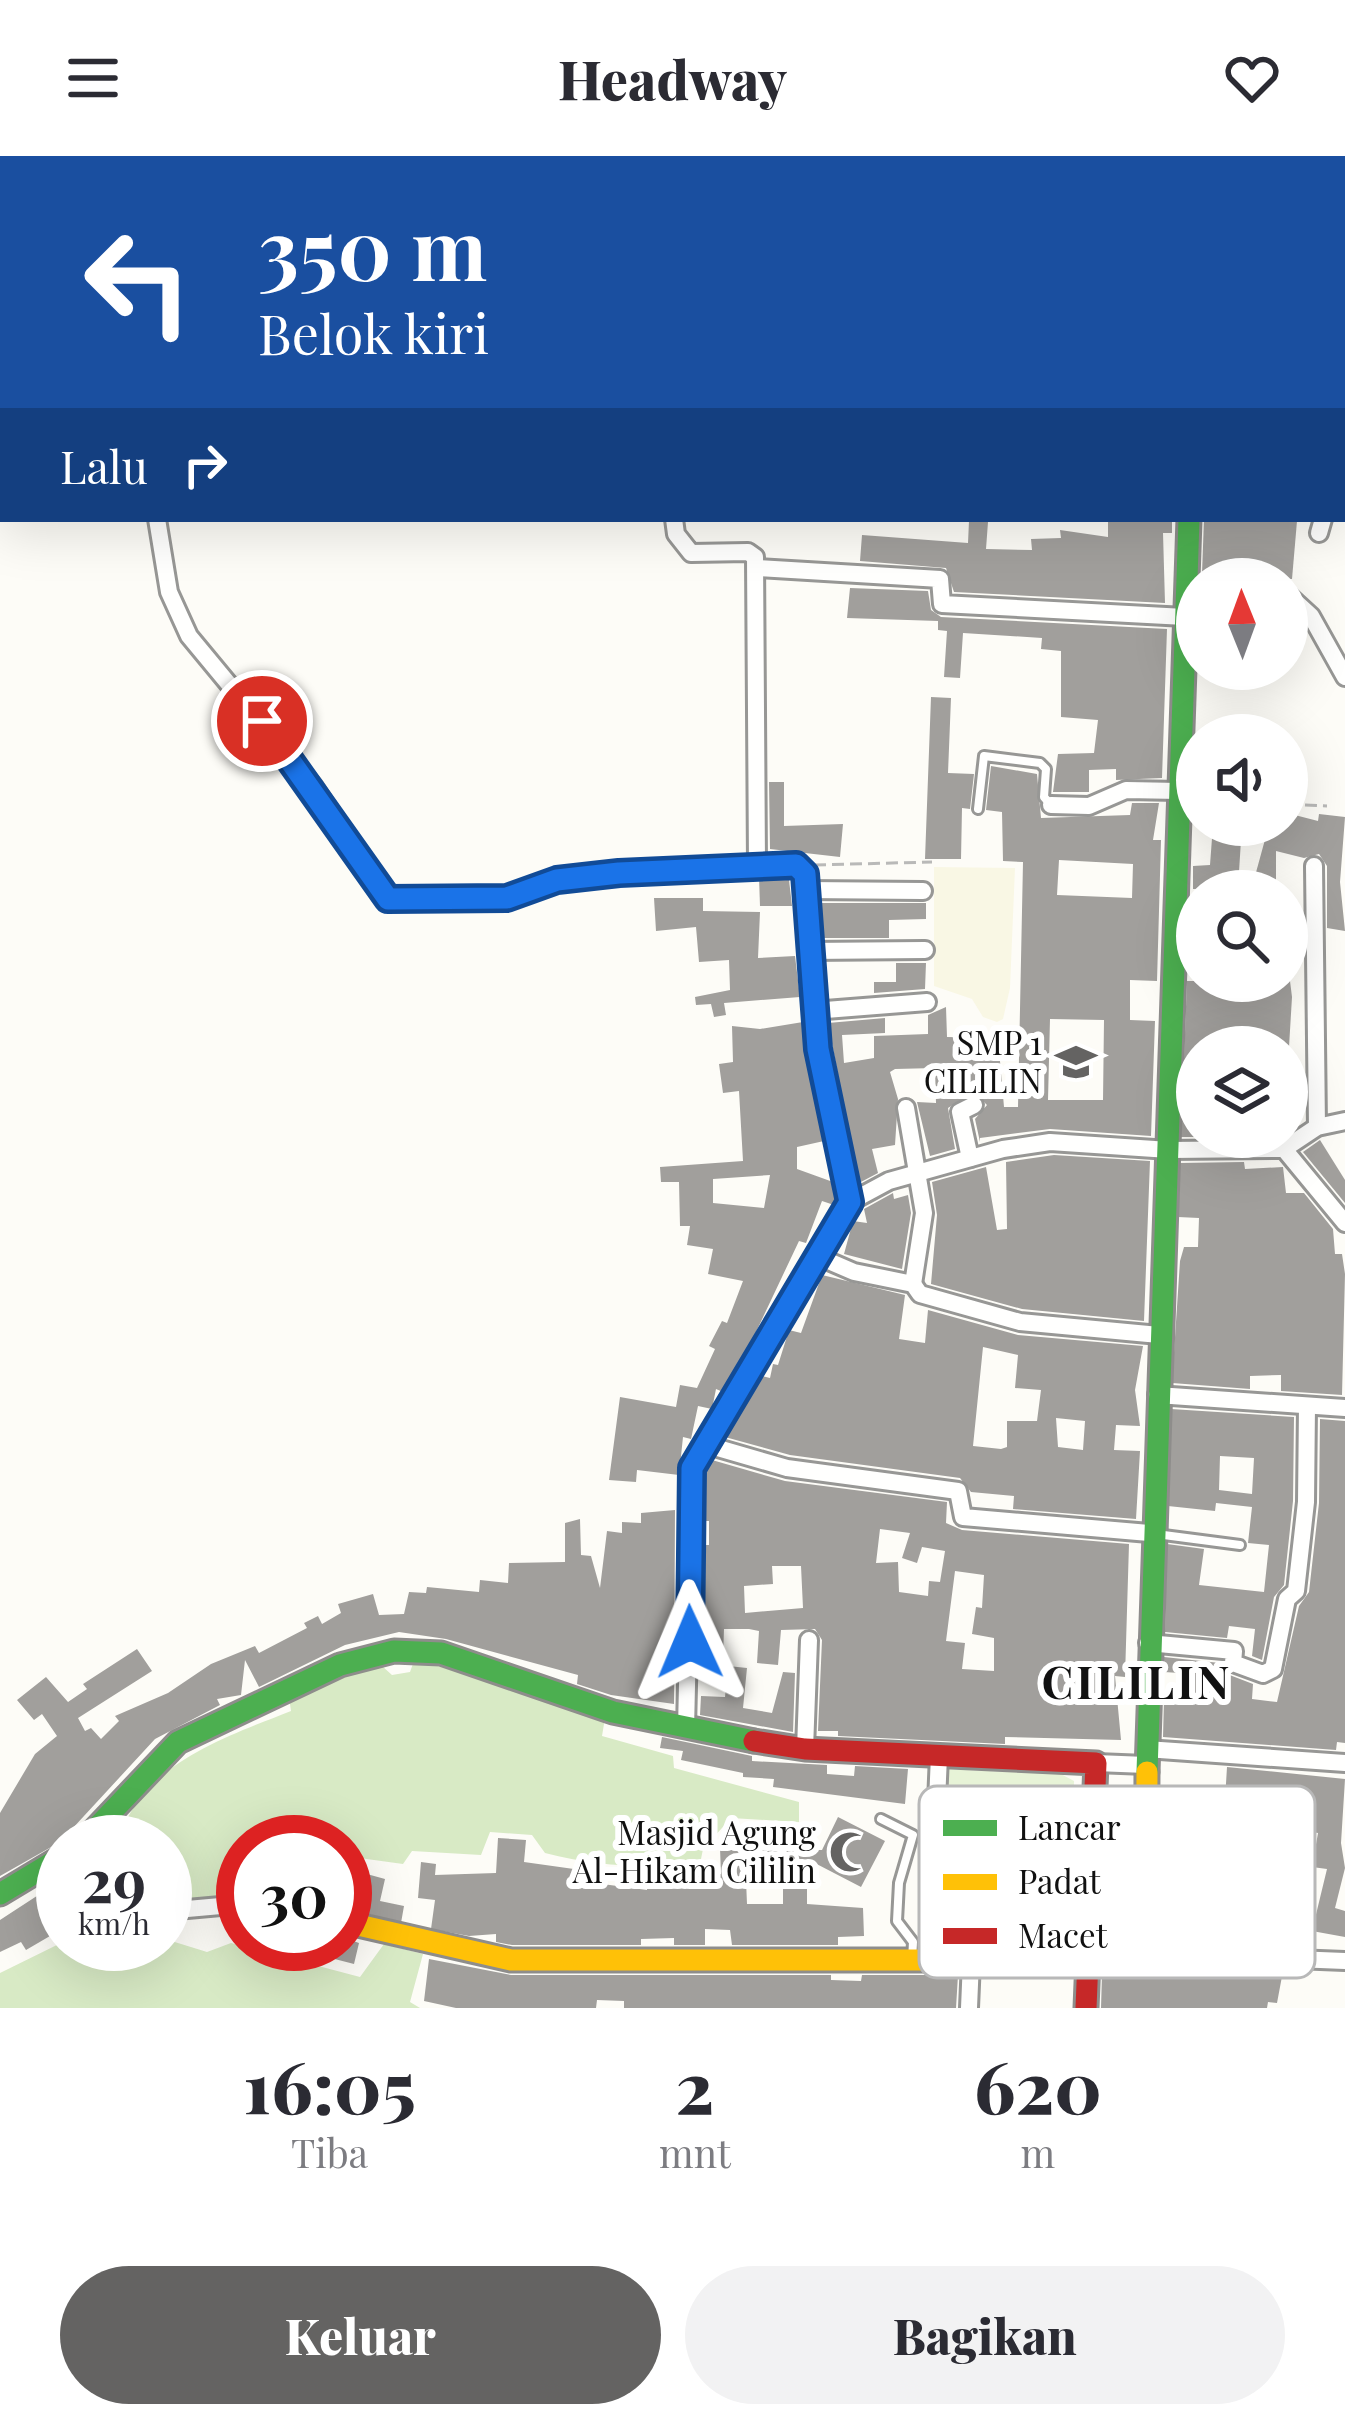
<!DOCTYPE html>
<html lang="id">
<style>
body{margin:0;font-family:"Playfair Display",serif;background:#f2f2f3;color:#2b2b33;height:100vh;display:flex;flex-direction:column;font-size:45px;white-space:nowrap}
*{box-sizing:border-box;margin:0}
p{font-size:39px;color:#7c7c81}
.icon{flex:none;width:66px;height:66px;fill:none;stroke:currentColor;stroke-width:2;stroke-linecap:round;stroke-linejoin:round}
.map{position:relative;height:1852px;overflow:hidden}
.side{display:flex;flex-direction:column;background:#fff;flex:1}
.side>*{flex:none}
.banner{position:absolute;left:0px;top:0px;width:1347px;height:366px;box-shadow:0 12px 48px #0002;background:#1a4fa0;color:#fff;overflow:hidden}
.needle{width:78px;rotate:359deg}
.controls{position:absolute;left:1176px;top:402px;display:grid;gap:24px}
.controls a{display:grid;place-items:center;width:132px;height:132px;border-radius:50%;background:#fff;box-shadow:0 12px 48px #0002;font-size:60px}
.speed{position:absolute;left:36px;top:1659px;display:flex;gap:24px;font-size:60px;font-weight:700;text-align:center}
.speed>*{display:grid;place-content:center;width:156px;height:156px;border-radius:50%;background:#fff;box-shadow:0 12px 48px #0002;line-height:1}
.speed small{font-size:30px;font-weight:400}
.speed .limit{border:18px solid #d22;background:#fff;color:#111}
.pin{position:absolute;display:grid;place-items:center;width:102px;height:102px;color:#fff;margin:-51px;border:6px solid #fff;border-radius:50%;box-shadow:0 3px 12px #0007}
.me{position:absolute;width:132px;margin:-66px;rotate:359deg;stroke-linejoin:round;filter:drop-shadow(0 0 9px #0008)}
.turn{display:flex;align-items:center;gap:42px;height:252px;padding:0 60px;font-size:54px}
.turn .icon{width:156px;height:156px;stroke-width:2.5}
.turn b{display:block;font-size:84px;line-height:102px}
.then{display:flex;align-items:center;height:114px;padding:0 60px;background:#0003;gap:24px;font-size:45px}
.eta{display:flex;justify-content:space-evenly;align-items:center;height:204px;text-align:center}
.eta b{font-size:72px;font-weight:800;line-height:84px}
.action{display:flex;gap:24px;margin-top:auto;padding:24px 60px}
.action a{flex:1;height:138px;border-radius:72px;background:#646362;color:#fff;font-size:48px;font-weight:800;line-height:138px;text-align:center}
.action a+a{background:#f2f2f3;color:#2b2b33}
header{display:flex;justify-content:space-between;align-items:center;height:156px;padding:0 60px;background:#fff;font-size:54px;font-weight:800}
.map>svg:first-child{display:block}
.farmland{fill:#f9f7e4}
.green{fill:#e7f3d7}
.forest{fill:#d8eac5}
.building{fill:#a19f9c;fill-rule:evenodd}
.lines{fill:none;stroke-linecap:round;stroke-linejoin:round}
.lane-casing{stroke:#979795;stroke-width:14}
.street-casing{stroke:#979795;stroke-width:22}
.fast-casing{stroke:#8e8d8b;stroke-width:27}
.slow-casing{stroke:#8e8d8b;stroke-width:27}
.jam-casing{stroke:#8e8d8b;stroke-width:27}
.path{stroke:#b9b9b8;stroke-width:3;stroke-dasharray:12 6;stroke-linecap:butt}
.lane{stroke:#fffffe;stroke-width:8}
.street{stroke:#fffffe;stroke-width:16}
.fast{stroke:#4caf50;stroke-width:21}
.slow{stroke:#ffc107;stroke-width:21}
.jam{stroke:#c62828;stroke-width:21}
.route-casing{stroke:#114b97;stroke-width:30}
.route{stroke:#1a73e8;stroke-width:21}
.labels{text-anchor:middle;stroke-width:12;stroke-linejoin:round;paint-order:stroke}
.poi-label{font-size:33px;fill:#111;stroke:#fff;text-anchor:end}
.district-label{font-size:45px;font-weight:bold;letter-spacing:3px;fill:#111;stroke:#fff}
.key{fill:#fff;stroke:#b8b8b8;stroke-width:3}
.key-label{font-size:33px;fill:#111}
</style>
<header><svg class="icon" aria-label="menu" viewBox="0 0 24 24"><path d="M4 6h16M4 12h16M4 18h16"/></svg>Headway<svg class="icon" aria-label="heart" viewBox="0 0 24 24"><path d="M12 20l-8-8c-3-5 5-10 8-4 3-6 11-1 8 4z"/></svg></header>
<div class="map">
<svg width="1345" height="1852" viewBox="0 0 1345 1852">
<rect width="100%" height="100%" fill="#fdfcf7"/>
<path class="farmland" d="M934 711 1015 712 1010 832 1003 863 997 866 983 861 972 843 934 830Z"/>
<path class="green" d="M944 1613 1061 1618 1074 1625C1074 1686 1059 1736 1033 1791L937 1786Z"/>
<g class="forest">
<path d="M372 1501 392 1519 410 1516 415 1502 449 1508 605 1562 602 1580 673 1600 674 1612 799 1646V1666L731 1662 703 1693 700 1708C645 1712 598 1711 545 1697L532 1679 490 1676 481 1699 412 1695 403 1708 345 1700V1686H243L239 1757 167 1750 165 1686H143L124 1670C151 1605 231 1579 291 1555L289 1541Z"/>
<path d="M165 1783 207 1796 231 1787 360 1821 384 1788 423 1798 410 1846 420 1852H0V1817L63 1786 165 1788Z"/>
</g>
<g class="building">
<path d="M1108 363H1172V377H1163L1165 447 954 436 946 412 860 405 862 379 968 387 969 365 988 366 986 393 1032 394 1031 383 1061 382 1060 374 1108 381Z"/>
<path d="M1204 363 1297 365 1292 423 1202 418Z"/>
<path d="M850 432 928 435 931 454 941 461 1167 473 1162 622 1116 624V613L1089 614V636H1053L1058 598 1094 597 1098 564 1061 561V495L1041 493 1042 482 963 477 960 522 944 521 947 475 938 474V465L847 462Z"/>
<path d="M931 541 951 542 948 617 974 618 970 653 962 652 961 703H925Z"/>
<path d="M991 610 1037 618 1041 662 1130 659 1132 647H1159L1153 684H1161L1157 825 1130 824V864L1155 865 1151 980 1050 973 980 982V986L975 963 987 949 974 936 948 952 955 993 930 1000 917 946 936 947 935 912 895 913 890 916 898 943 895 989 872 993 878 1017 859 1027 828 867 885 862V877L842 879 844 907 874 902V880L928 878V859L946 851 947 881 998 882 1004 951H1018L1023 706 1003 705 1002 656 986 654ZM1059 704 1133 708 1132 742 1057 739ZM1050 863 1104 864 1103 944H1048Z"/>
<path d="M769 626H784V670L843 668 840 701 770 693Z"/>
<path d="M1287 657 1318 665 1319 658 1345 661 1340 726 1345 775 1327 772V710L1319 698 1304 702 1276 695V735L1252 731 1269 669H1287Z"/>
<path d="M1213 669H1242L1238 731 1232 734 1193 733V710L1210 709Z"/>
<path d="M759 721 789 724 792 750H760Z"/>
<path d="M654 742H703V755L760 756 758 802 795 800 800 841 724 847 726 859 714 861 711 848 696 849 695 841 730 834 729 804 699 806 696 771 656 775Z"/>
<path d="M817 747H926V763L889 764V782H820Z"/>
<path d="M896 807H926L925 833 874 837V826H896Z"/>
<path d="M1187 825H1290L1292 841 1289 891H1197V981H1181Z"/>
<path d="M803 866 824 985 797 991V1013L833 1026 836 1044 834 1049 822 1045 806 1087 799 1085 747 1195 723 1236 716 1233 712 1253 698 1250 691 1283 683 1281 679 1319 637 1314 636 1326 609 1324 620 1241 676 1251 680 1229 697 1232 715 1193 709 1190 722 1165 727 1167 743 1125 708 1118 713 1093 687 1089 690 1070H680L679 1026H661L660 1011 743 1005 739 935 723 937 719 908 733 906 732 870 760 873ZM770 1019 764 1052 713 1047V1023Z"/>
<path d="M1320 984 1345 1024V1047L1303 996Z"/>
<path d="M1054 999 1150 1005 1144 1165 1022 1153 931 1128 937 1059 932 1026 986 1011 997 1074 1007 1073 1006 1006Z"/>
<path d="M1244 1006 1245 1013 1283 1011 1286 1037H1304L1333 1073 1335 1098H1342L1345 1118 1342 1239 1281 1235V1219L1250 1220V1233L1172 1227 1180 1105 1184 1091H1198L1199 1062 1178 1061 1180 1007Z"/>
<path d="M893 1037 894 1043 908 1039 911 1057 902 1113 844 1098 853 1065 867 1067 864 1053Z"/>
<path d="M822 1119 905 1139 899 1183 925 1187 928 1154 1018 1179 1143 1190 1135 1234 1140 1270 1116 1269 1114 1294 1140 1295 1136 1363 1013 1353 1014 1340 971 1336 960 1322 790 1299 725 1281 762 1220 770 1222 773 1208 778 1209 789 1174 801 1177ZM983 1191 1018 1199 1015 1232 1041 1234 1037 1265H1007V1291L1001 1293 973 1290ZM1056 1262 1085 1265 1083 1294 1058 1291Z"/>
<path d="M1171 1253 1294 1261 1293 1345 1284 1429 1274 1441 1262 1504 1252 1500 1255 1473 1229 1470 1227 1482 1165 1476 1167 1388 1204 1393 1199 1429 1264 1436 1269 1389 1248 1387 1252 1351 1216 1347 1215 1355 1168 1350ZM1220 1300 1254 1302 1252 1338 1219 1334Z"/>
<path d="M1320 1263 1345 1265V1587L1337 1586 1336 1594 1163 1581 1164 1543 1192 1544 1195 1518 1164 1516V1501L1220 1507 1227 1518 1253 1528 1252 1543 1277 1546 1299 1450 1309 1436 1319 1347Z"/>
<path d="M712 1304 785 1325 947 1346 946 1367 962 1374 1129 1388 1125 1521 1115 1520 1121 1584 1005 1581V1588L838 1580V1575H818L822 1484 815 1473 781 1474 778 1509 757 1507 759 1475 749 1473H724L723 1502 700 1501 703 1389H709V1365H704L705 1316ZM880 1373 910 1377 902 1402 917 1407 922 1391 945 1395 940 1426 929 1425 928 1440 899 1436 898 1406 876 1407ZM772 1410H801L803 1452 745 1457 744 1430 773 1428ZM955 1415 984 1419 982 1452 976 1451 972 1478 994 1482V1515L962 1513 965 1487 946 1485Z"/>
<path d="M675 1354 674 1548 611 1539 577 1528 578 1519 446 1483 399 1476 345 1489 259 1531 245 1504 241 1539 217 1543 220 1549 155 1583 60 1686 0 1720V1657L35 1598 57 1580 42 1558 34 1564 17 1544 46 1521 68 1546 87 1533 83 1528 137 1493 152 1515 78 1562 85 1575 91 1572 101 1583 119 1565 115 1560 168 1537 211 1508 255 1490 259 1497 307 1472 304 1467 318 1460 322 1468 341 1457 338 1448 373 1438 379 1459 404 1458 409 1436 426 1437 427 1431 479 1436 480 1424 508 1427 509 1407 565 1406V1367L580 1363 581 1399 591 1400 600 1432 607 1375 622 1377V1366L641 1367V1357Z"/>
<path d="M728 1510 747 1512 743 1552 772 1557 783 1516 795 1517 793 1576 700 1559 701 1540 725 1541Z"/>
<path d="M662 1581 752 1600V1605L827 1609V1618L854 1620 855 1610 908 1613 905 1648 773 1631 774 1623 743 1621V1617L681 1604 683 1595 660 1592Z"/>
<path d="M1227 1611 1345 1623 1341 1687 1345 1712 1335 1752 1345 1755V1781L1312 1775 1327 1713 1312 1711 1318 1677 1272 1670 1270 1696H1263L1265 1741 1295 1747 1291 1771 1241 1762 1240 1788 1161 1785V1772L1183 1773 1185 1707 1162 1706V1690L1242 1695 1243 1676 1255 1677 1257 1647 1225 1644Z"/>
<path d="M838 1661 885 1685 861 1731 807 1703V1748L863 1752 864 1780 838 1781V1789H732L730 1774 705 1773V1789H674V1782L641 1783V1789H512L496 1786V1778L469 1780 431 1773 435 1744 418 1742 421 1706 436 1708 435 1719 496 1717 498 1682 526 1684 524 1706 581 1714 580 1725 647 1734V1728L675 1729 673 1717 721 1718 720 1692H737L736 1671 782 1670 783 1694H822ZM746 1724H783V1748H747Z"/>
<path d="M345 1712 385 1723 380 1745 404 1750 401 1767 358 1755 362 1741 345 1736Z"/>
<path d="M46 1734 61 1751 42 1766 50 1780 26 1794 21 1786 0 1796V1764Z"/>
<path d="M345 1782 359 1787 354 1808 296 1793V1788H345Z"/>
<path d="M429 1803 511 1819H831V1824L861 1825 862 1819H958L956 1852H624V1845L597 1844 596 1852H456L424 1845Z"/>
<path d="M1153 1810H1161V1820L1188 1822 1200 1814 1283 1815 1277 1847 1268 1846 1267 1852H1101L1102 1818Z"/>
</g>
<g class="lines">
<g class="lane-casing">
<g id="lane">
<path d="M978 653 984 600 1040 607 1046 613 1044 641 1051 649"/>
<path d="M1156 1378 1240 1389"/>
<path d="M881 1663 913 1679 899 1727 897 1765 913 1786 912 1804"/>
<path d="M1093 1776 1115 1758 1116 1668 1100 1646"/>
</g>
</g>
<g class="street-casing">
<g id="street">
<path d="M78 0V3"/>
<path d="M582 0 584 3"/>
<path d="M993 3 994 0"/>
<path d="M1207 3V0"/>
<path d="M1344 86 1345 87"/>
<path d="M1344 279 1345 276"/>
<path d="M157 363 169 436 189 480 314 631 388 743 507 742 558 724 619 717 757 708 801 712 818 894 850 1046"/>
<path d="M674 363 676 378 691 397 748 396 755 401 757 708"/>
<path d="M1319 377 1323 363"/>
<path d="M757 412 940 423 942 448 1185 461"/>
<path d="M1287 438 1311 460 1345 521"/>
<path d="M1051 649 1089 650 1126 634 1179 635"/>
<path d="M1314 710 1317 971"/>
<path d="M806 734 923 735"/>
<path d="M807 795 925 794"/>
<path d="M813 855 927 846"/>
<path d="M906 952 924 1057 913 1128"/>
<path d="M1284 993 1345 1067"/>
<path d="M970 1002 960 956 974 949"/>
<path d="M817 1100 854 1116 913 1128 920 1138 1020 1166 1159 1179"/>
<path d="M1157 1239 1345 1252"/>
<path d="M704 1288 787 1312 958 1335 963 1361 1149 1377"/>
<path d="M1148 1487 1234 1495 1233 1507 1263 1518 1273 1513 1287 1443 1296 1435 1306 1346 1307 1250"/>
<path d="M686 1573 692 1312 850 1046 889 1025 1003 993 1050 986 1169 994 1284 993 1317 971 1345 965"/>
<path d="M805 1593 809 1484"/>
<path d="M1146 1593 1345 1607"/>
<path d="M1096 1607 1146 1609"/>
<path d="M48 1710 63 1738"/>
<path d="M165 1755 243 1748"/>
<path d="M1146 1797 1345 1805"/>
<path d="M930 1805 939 1600"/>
<path d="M969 1852 971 1805"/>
</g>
</g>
<g class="fast-casing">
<g id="fast">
<path d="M1147 1616 1189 363"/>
<path d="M83 1686 178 1586 340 1509 394 1495 441 1497 613 1556 754 1585"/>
<path d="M0 1738 63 1700"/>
</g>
</g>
<g class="slow-casing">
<path id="slow" d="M345 1766 511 1804H1090L1146 1797 1147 1616"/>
</g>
<g class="jam-casing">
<path id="jam" d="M754 1585 805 1593 1096 1607 1086 1852"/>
</g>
<g class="path">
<path d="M1287 648 1327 650"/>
<path d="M814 709 932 706"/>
<path d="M1166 1687 1237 1690"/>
</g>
<use href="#lane" class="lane"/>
<use href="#street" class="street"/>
<use href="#fast" class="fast"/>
<use href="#slow" class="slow"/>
<use href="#jam" class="jam"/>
</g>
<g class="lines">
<g class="route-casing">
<path id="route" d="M262 565 388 743 507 742 557 724 619 717 796 709 805 718 818 893 850 1046 692 1312 690 1486"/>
</g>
<use href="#route" class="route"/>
</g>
<defs>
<g id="school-bare" transform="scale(3.24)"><path d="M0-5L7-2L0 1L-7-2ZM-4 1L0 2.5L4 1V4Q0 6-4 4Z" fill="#646362" stroke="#fff" stroke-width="2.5" paint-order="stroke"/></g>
<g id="mosque-bare" transform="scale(3.24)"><path d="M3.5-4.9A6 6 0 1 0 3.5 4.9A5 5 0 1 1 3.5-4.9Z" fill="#646362" stroke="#fff" stroke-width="2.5" paint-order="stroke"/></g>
</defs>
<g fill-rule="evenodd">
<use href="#school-bare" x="1076" y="906"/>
<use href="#mosque-bare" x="850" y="1696"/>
</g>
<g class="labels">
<g class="poi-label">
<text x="1042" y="899">SMP 1<tspan x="1042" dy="38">CILILIN</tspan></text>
<text x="816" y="1689">Masjid Agung<tspan x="816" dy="38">Al-Hikam Cililin</tspan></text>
</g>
<g class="district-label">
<text x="1137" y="1543">CILILIN</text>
</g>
</g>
<rect x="919" y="1630" width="396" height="192" rx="18" class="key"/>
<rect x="943" y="1664" width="54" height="16" fill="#4caf50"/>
<rect x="943" y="1718" width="54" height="16" fill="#ffc107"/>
<rect x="943" y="1772" width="54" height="16" fill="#c62828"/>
<g class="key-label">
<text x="1018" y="1684">Lancar</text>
<text x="1018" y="1738">Padat</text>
<text x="1018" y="1792">Macet</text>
</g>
</svg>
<div class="controls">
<a><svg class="needle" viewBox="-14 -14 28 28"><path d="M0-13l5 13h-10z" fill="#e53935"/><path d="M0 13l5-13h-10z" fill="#7c7c81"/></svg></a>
<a><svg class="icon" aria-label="sound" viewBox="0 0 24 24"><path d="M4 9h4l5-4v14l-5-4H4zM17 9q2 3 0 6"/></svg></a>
<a><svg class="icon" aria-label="search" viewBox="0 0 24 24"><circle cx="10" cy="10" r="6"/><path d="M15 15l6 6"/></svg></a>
<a><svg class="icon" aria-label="layers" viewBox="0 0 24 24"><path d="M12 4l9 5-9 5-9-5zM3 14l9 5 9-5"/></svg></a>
</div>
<div class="speed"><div>29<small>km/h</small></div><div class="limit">30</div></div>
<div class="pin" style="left:262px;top:565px;background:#d93025"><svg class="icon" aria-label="arrive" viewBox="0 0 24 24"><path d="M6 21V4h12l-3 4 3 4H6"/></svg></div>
<svg class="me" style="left:690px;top:1486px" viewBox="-20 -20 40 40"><path d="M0-17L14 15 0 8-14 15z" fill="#1a73e8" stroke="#fff" stroke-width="4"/></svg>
<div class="banner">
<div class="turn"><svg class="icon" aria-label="left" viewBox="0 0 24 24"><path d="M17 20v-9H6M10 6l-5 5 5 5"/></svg><div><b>350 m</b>Belok kiri</div></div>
<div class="then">Lalu<svg class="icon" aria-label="right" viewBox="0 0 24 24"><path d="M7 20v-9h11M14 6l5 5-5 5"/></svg></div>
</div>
</div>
<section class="side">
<div class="eta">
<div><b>16:05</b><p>Tiba</p></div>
<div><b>2</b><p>mnt</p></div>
<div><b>620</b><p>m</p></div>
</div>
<div class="action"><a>Keluar</a><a>Bagikan</a></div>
</section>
